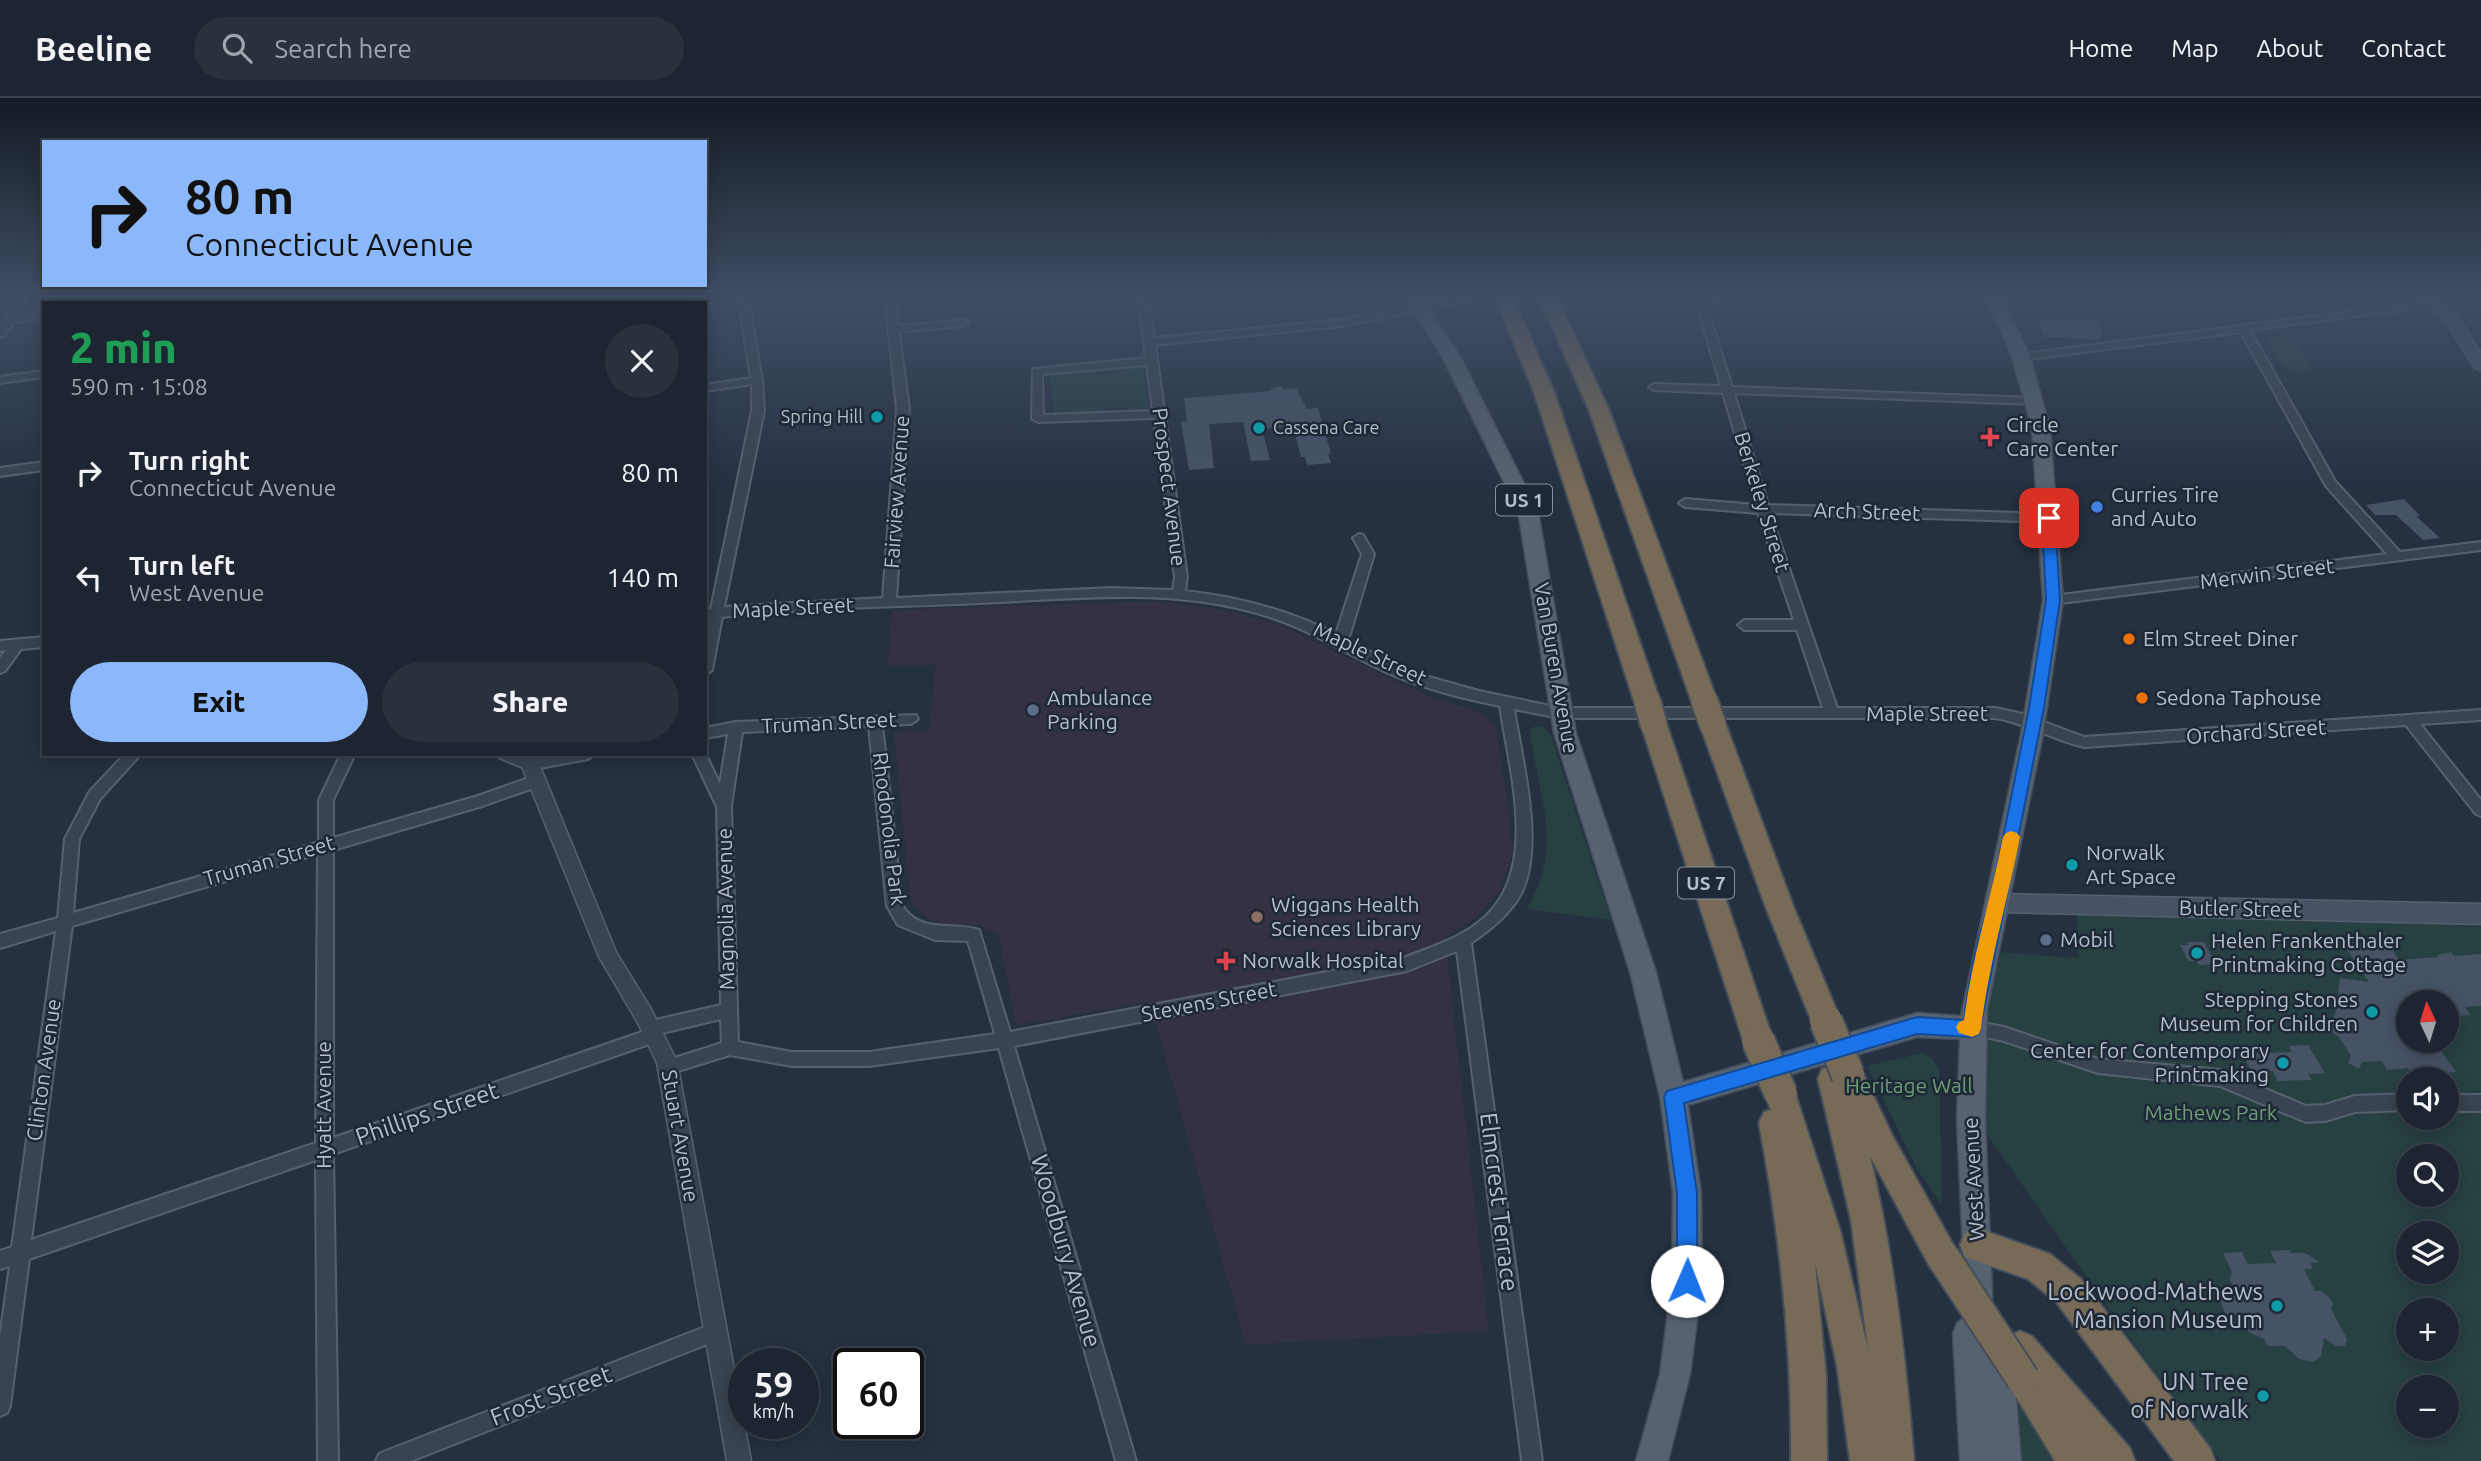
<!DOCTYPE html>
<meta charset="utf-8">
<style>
body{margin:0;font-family:Ubuntu,sans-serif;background:#29313d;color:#f1f3f6;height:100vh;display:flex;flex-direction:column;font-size:26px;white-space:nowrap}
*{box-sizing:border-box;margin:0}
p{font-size:23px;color:#a0a5ab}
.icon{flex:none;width:38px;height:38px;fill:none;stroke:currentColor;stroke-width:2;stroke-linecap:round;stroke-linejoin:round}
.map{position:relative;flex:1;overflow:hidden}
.details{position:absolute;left:42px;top:203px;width:665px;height:455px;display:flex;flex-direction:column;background:#1c2531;border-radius:0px;box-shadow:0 4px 18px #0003,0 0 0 2px #3a424d}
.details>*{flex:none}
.banner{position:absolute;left:42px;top:42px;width:665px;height:147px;border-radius:0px;box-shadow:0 4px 18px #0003,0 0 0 2px #3a424d;background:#8bb8fb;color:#111;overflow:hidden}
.needle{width:46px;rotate:356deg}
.buttons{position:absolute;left:2396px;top:892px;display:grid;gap:14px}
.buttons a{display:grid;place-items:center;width:63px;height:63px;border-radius:50%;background:#1c2531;box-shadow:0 4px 18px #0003,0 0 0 2px #3a424d;font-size:35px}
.speed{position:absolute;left:728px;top:1250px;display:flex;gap:14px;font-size:35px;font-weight:700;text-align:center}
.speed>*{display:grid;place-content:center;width:91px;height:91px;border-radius:50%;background:#1c2531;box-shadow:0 4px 18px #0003,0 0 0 2px #3a424d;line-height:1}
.speed small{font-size:18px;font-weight:400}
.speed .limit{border:4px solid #111;border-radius:10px;background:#fff;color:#111}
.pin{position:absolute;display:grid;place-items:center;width:60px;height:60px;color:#fff;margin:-30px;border-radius:14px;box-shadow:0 4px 10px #0006}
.me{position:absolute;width:77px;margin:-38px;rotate:1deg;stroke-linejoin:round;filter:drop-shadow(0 0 5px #0008)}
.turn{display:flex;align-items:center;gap:24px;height:147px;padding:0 28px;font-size:32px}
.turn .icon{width:91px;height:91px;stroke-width:2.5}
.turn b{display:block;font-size:49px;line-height:60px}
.round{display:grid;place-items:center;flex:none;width:74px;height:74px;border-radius:37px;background:#29313d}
.overview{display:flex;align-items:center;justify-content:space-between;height:119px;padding:0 28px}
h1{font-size:42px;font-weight:800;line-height:52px;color:#1e9e55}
.button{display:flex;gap:14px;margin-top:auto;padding:14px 28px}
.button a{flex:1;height:80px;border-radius:42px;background:#8bb8fb;color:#111;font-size:28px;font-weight:800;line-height:80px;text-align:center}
.button a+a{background:#29313d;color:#f1f3f6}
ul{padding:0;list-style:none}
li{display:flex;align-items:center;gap:21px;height:105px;padding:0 28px}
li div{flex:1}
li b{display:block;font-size:26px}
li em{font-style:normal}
header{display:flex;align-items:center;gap:42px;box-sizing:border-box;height:98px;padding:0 35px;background:#1c2531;border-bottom:2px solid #3a424d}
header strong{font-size:33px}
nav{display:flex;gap:38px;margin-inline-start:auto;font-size:24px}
.search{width:490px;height:63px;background:#29313d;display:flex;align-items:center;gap:18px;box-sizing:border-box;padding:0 24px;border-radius:38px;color:#a0a5ab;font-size:26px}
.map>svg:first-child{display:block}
.medical{fill:#333142}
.green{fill:#274042;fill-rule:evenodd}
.building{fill:#465365}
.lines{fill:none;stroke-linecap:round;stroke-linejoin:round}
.minor-casing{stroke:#57616e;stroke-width:4}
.tertiary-casing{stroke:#57616e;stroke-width:3}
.secondary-casing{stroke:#57616e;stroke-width:3}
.primary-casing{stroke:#434c5a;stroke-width:3}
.motorway-casing{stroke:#444e5b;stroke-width:4}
.minor{fill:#394351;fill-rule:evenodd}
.tertiary{fill:#394351;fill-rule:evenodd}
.secondary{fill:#475264;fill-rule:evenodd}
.primary{fill:#576271;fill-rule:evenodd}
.motorway{fill:#776a56;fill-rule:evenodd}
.motorway-bridge-far1-casing{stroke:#444e5b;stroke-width:30;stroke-linecap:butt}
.motorway-bridge-casing{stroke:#444e5b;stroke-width:36;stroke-linecap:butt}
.motorway-bridge-far1{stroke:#776a56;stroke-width:26}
.motorway-bridge{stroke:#776a56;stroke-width:32}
.route{fill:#1a73e8;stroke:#114b97;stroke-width:2}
.slow{fill:#f59e0b}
.culture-dot{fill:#0f9aa8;stroke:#1e2836;stroke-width:2.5}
.health-dot{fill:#e0444e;stroke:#1e2836;stroke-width:2.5}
.shop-dot{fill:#3f7fe0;stroke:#1e2836;stroke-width:2.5}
.food-dot{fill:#e8710a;stroke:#1e2836;stroke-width:2.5}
.service-dot{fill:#5c6f8a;stroke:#1e2836;stroke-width:2.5}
.education-dot{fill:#8d6e63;stroke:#1e2836;stroke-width:2.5}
.labels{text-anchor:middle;stroke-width:5;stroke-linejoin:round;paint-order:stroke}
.far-poi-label{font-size:18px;fill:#b6becb;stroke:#1e2836;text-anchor:end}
.shield{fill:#1e2836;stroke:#88919e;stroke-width:2}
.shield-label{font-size:19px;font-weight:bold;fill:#b6becb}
.poi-label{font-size:21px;fill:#b6becb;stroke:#1e2836;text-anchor:start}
.street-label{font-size:21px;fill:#b6becb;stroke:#1e2836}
.park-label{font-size:21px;fill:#6c9d76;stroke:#1e2836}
.near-street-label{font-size:24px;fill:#b6becb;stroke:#1e2836}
.near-poi-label{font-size:24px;fill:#b6becb;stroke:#1e2836;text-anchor:end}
</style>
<header>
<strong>Beeline</strong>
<div class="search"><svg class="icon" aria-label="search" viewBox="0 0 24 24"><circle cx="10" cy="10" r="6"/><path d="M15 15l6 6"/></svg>Search here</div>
<nav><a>Home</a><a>Map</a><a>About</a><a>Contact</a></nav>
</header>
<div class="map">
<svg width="2481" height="1363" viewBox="0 0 2481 1363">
<rect width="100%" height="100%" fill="#253141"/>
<path class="medical" d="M1157 503 1229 513 1283 528 1394 582 1439 602 1473 611 1495 626 1510 720 1512 759 1500 792 1475 821 1445 839 1489 1233 1246 1247 1150 904 1016 927 999 838 982 828 939 826 924 818 911 804 894 634 929 633 936 567H888L892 512Z"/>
<g class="green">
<path d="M2270 239C2298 241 2297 247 2311 270 2283 278 2278 261 2267 241Z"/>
<path d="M1143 267 1149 313 1129 315 1130 309 1105 311 1100 316 1055 317 1049 276 1097 271 1095 277 1120 275 1126 269Z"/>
<path d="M1540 628 1547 632 1551 638 1611 822 1527 811C1564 749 1539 701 1530 634L1533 629Z"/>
<path d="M2077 814 2289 817 2481 829V1363H2221L2111 1214 1977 1022 1981 921 1997 854 2078 860ZM2408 905H2446V943H2408ZM2408 982H2446V1020H2408ZM2408 1059H2446V1097H2408ZM2408 1136H2446V1174H2408ZM2408 1213H2446V1251H2408ZM2408 1290H2446V1328H2408Z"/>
<path d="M1923 955 1932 960 1939 972 1942 1107 1917 1071 1867 968Z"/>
<path d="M2018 1303 2063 1363H2022Z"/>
</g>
<g class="building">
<path d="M2075 221 2096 222 2103 234 2099 241 2045 239 2039 226H2042L2039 222 2077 223Z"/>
<path d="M1282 288 1283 291 1296 290 1307 311 1318 310 1331 356H1328L1331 365 1307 367 1305 359H1301L1293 328 1262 331 1270 362 1251 363 1243 324 1209 326 1214 370 1189 372 1181 324H1187L1184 300 1271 293V290Z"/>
<path d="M2404 401 2420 418H2416L2440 440 2423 442 2396 417H2375L2366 407Z"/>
<path d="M2187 844H2204L2216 866 2199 867 2197 863H2188L2180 847H2189Z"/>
<path d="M2387 844 2399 862 2439 859 2437 857 2451 854 2454 858 2481 856V908L2465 909 2470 917 2446 919V905H2408V943H2434L2456 974 2413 978 2408 970 2387 972 2382 963 2362 964 2359 971 2348 965 2351 958 2339 939 2328 932 2336 913 2329 906 2338 897 2340 880 2369 884 2344 847Z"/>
<path d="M2308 947 2325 975 2308 976 2312 982 2278 983 2273 973 2252 974 2242 956 2292 954 2289 948Z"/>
<path d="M2290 1152 2291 1155H2305L2320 1164 2310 1165 2313 1171H2304L2315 1193H2321L2330 1200 2333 1206 2331 1211 2347 1241 2345 1248H2336L2324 1240 2321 1258 2313 1264 2299 1261 2285 1248H2268L2264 1241 2250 1235 2246 1229 2245 1217H2226L2218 1199 2236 1196 2230 1182 2232 1174 2223 1155 2242 1154 2248 1166 2276 1165 2270 1153Z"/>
</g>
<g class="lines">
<g class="minor-casing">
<g id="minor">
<path d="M16 199H26L18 217 44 214V220L14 224 4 238 0 239V229Z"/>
<path d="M165 199 187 200 168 205H136L141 202Z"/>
<path d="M525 199H535L534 205H524Z"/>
<path d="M629 199H639L640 205H630Z"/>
<path d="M738 199H748L762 282 764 313 724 509 883 500 897 311 885 199H895L898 228 964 222 969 225 964 228 899 234 909 311 896 500 1111 490 1173 492 1175 479 1154 320 1038 324 1032 321 1033 271 1146 260 1138 199H1148L1154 240 1341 222 1460 199H1481L1476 202 1341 228 1155 247 1187 479 1185 493C1238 499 1289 512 1336 536L1362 456 1353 440 1359 436 1363 437 1374 456 1350 536 1347 541 1396 568 1425 578 1479 593 1560 610H1823L1797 532H1744L1738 527 1744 522H1794L1758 415 1685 409 1679 405 1685 401 1756 407 1723 295 1654 292 1649 289 1654 286 1721 288 1697 208 1709 199H1721L1707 209 1732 289 2034 300 2039 303 2034 306 1734 295 1768 407 2049 416 2055 420 2049 424 1770 415 1837 610H1995L2023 616 2084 639 2481 612V622L2420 626 2481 702V718L2476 716 2406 627 2084 649C2053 642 2026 625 1995 620H1560L1514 611C1522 662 1547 755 1518 801 1505 820 1490 832 1471 845L1542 1363H1522L1457 853 1407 873 1014 948 1136 1363H1116L999 950 869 968H792L730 957 668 976 662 974 660 969 662 964 722 945 721 921 662 935 661 942 655 944 333 1056 338 1363H318L316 1062 29 1161 10 1308 7 1315 0 1318V1239L10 1168 0 1171V1153L12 1149 56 833 0 850V836L58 820 65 741 90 693 125 656H141L100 701 79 741 73 815 319 744V702L341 656H355L333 702V740L478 698 537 677 542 679 544 683 542 687 479 709 333 752V1040L645 933 643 930 645 925 651 923 721 907 717 709 692 656 705 655 720 686 728 636 705 640V630L736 624 916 617 918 621 911 626 882 627 902 807C920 837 953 823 979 832L1010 934 1406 859C1434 848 1464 839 1486 818 1539 768 1509 671 1500 608 1462 600 1424 591 1388 575 1340 553 1302 526 1249 513 1161 490 1070 501 981 505 894 509 808 509 722 519L712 572 705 577V539L709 520H705V511H711L752 313V286L705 293V287L751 280ZM1147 267 1153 313 1043 317 1042 276ZM869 628 887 808 898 827 935 842 968 843 995 936 869 954H792L738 944 731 708 742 634ZM318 756 316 1045 31 1142 72 828Z"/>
<path d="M2437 202 2441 203V207L2250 232 2335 383 2400 454 2481 444V452L2053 506 2049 505 2047 502 2049 499 2053 498 2387 456 2326 388 2241 234 2021 262 2016 259 2017 257Z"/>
<path d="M44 273V279L0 285V279Z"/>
<path d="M44 364V372L0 378V370Z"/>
<path d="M44 539V549L21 551 5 573 0 575V560L6 552 0 553V543Z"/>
<path d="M498 656H519L530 661 558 656H595L588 661 529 672 500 660Z"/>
<path d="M1972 923 2004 929 2098 961 2221 972 2306 1008 2325 1007 2355 998 2408 996V1012L2355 1014 2325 1023 2306 1024 2220 988 2098 975 2004 943 1966 935 1964 930 1966 925Z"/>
<rect x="2446" y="997" width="35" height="16"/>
<path d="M715 1225 722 1227 724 1234 722 1241 715 1243 411 1363H376L379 1356 386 1353Z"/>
</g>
</g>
<g class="tertiary-casing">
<g id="tertiary">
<rect x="379" y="199" width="12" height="6"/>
<path d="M517 656H535L616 854 651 911 677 964 751 1363H727L657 965 637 923 599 859Z"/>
</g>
</g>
<g class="secondary-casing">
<g id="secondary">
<path d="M2437 200 2453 212 2481 255V272L2475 270 2442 218 2429 205Z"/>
<path d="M1999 796 2481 806V826L1999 814 1991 812 1988 805 1991 798Z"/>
</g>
</g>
<g class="primary-casing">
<path id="primary" d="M1405 199H1421L1461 260 1538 413 1576 635 1656 874 1683 984 1917 915 1961 918 2021 636 2043 502 2032 330 2012 259 1986 199H2002L2030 259 2050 330 2063 502 2043 636 1987 912 1985 1022 1993 1219 1996 1225 1994 1230 2005 1234 2013 1260 2021 1363H1960L1953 1236 1957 1225 1966 1218 1957 1022 1960 941 1917 939 1688 1007 1701 1095 1702 1183 1690 1276 1668 1363H1636L1660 1276 1672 1183 1673 1095 1660 999 1630 874 1554 635 1518 413 1443 260Z"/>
</g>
<g class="motorway-casing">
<g id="motorway">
<path d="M1495 199H1513L1554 294 1660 603 1656 610 1647 612 1638 610 1634 603 1534 294Z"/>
<path d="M1539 199H1557L1609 312 1717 602 1713 609 1704 611 1695 609 1691 602 1589 312Z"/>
<path d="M1654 617 1663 620 1667 627 1773 942 1769 952 1758 956 1747 952 1743 942 1641 627 1645 620Z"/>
<path d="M1713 617 1722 620 1726 627 1794 810 1841 923 1837 932 1826 936 1815 932 1766 810 1700 627 1704 620Z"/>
<path d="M1848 963 1859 967 1893 1039 1960 1159 1955 1171 1943 1176 1931 1171 1870 1058C1894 1158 1906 1261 1914 1363H1850L1837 1268 1815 1165 1826 1278 1827 1363H1791C1792 1249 1780 1137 1759 1025L1764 1014 1771 1012 1765 996 1770 986 1781 982 1792 986 1840 1132 1868 1251 1851 1122 1818 981 1822 971Z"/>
<path d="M1977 1130 2050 1156 2081 1181 2210 1350 2215 1363H2174L2057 1205 2028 1181 1965 1159 1960 1147 1965 1135Z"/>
<path d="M2020 1233 2032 1238 2130 1350 2135 1363H2055L2005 1281 2012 1268 2003 1250 2008 1238Z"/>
</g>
</g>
<use href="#minor" class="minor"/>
<use href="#tertiary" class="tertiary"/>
<use href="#secondary" class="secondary"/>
<use href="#primary" class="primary"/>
<use href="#motorway" class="motorway"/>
<g class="motorway-bridge-far1-casing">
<g id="motorway-bridge-far1">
<path d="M1704 602 1713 627"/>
<path d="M1647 603 1654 627"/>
</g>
</g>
<g class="motorway-bridge-casing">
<g id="motorway-bridge">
<path d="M1826 923 1848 977"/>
<path d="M1758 942 1781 996"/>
<path d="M1943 1159 2023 1281"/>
</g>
</g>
<use href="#motorway-bridge-far1" class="motorway-bridge-far1"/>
<use href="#motorway-bridge" class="motorway-bridge"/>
</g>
<linearGradient id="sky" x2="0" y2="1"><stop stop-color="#141b24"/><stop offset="0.51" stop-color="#404e65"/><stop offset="1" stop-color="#404e65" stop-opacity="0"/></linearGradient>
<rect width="2481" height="390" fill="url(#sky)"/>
<path class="route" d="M2049 415 2055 420 2060 502 2044 610 1979 936 1972 939 1917 936 1684 1005 1697 1095V1183L1694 1191 1687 1194 1680 1191 1677 1183V1095L1664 999 1667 993 1917 919 1964 922C1969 882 1976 843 1990 805L2029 610 2046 502 2042 420Z"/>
<path class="slow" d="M2011 733 2017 735 2020 739C2007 804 1989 865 1981 930L1979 936 1972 939 1959 935 1956 929 1959 924 1964 922C1972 859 1991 801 2003 739L2006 735Z"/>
<g class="culture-dot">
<circle cx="877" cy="319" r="7"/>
<circle cx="1259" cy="330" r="7"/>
<circle cx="2072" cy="767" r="7"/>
<circle cx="2197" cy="855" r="7"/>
<circle cx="2372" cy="914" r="7"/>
<circle cx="2283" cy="965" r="7"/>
<circle cx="2277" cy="1208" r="7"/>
<circle cx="2263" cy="1298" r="7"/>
</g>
<g class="health-dot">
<path d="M1986.5 328.5h7v7h7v7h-7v7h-7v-7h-7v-7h7z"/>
<path d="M1222.5 852.5h7v7h7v7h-7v7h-7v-7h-7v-7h7z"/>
</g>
<circle class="shop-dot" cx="2097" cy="409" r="7"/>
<g class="food-dot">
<circle cx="2129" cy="541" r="7"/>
<circle cx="2142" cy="600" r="7"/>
</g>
<g class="service-dot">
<circle cx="1033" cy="612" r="7"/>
<circle cx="2046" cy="842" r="7"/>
</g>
<circle class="education-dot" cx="1257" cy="819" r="7"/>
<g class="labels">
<g class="far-poi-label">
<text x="863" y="325">Spring Hill</text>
<text x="1273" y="336" text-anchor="start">Cassena Care</text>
</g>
<g class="shield">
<rect x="1496" y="386.5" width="56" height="31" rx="5"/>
<rect x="1678" y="769.5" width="56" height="31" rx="5"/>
</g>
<g class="shield-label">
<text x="1524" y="409">US 1</text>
<text x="1706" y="792">US 7</text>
</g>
<g class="poi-label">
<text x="2006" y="334">Circle<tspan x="2006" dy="24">Care Center</tspan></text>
<text x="2111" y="404">Curries Tire<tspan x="2111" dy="24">and Auto</tspan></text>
<text x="2143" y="548">Elm Street Diner</text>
<text x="1047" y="607">Ambulance<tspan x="1047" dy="24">Parking</tspan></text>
<text x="2156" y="607">Sedona Taphouse</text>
<text x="2086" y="762">Norwalk<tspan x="2086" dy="24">Art Space</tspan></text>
<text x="1271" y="814">Wiggans Health<tspan x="1271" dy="24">Sciences Library</tspan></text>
<text x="2060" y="849">Mobil</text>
<text x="2211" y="850">Helen Frankenthaler<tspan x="2211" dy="24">Printmaking Cottage</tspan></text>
<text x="1242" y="870">Norwalk Hospital</text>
<text x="2358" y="909" text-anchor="end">Stepping Stones<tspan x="2358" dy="24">Museum for Children</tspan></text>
<text x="2269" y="960" text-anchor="end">Center for Contemporary<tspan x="2269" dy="24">Printmaking</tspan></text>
</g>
<g class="street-label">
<text transform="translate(1169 389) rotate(83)" y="7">Prospect Avenue</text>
<text transform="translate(897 394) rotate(-86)" y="7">Fairview Avenue</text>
<text transform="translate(1762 404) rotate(73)" y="7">Berkeley Street</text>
<text transform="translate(1867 414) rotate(2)" y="7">Arch Street</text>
<text transform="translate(2267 476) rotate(-7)" y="7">Merwin Street</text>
<text transform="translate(793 510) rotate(-3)" y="7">Maple Street</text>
<text transform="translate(1370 556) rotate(25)" y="7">Maple Street</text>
<text transform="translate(1556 570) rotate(80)" y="7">Van Buren Avenue</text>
<text x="1927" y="623">Maple Street</text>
<text transform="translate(829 625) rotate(-3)" y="7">Truman Street</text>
<text transform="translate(2256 634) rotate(-4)" y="7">Orchard Street</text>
<text transform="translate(889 731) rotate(83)" y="7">Rhodonolia Park</text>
<text transform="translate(269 763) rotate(-16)" y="7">Truman Street</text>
<text transform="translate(726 811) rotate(-91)" y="7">Magnolia Avenue</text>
<text transform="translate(2240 811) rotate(1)" y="7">Butler Street</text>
<text transform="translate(1209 904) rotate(-11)" y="7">Stevens Street</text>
<text transform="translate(44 972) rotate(-82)" y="7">Clinton Avenue</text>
<text transform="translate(324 1007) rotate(-90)" y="7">Hyatt Avenue</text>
<text transform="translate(680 1038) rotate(80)" y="7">Stuart Avenue</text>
<text transform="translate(1974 1081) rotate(-93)" y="7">West Avenue</text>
</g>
<g class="park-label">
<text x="1909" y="995">Heritage Wall</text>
<text x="2211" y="1022">Mathews Park</text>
</g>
<g class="near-street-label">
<text transform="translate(427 1016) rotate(-19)" y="8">Phillips Street</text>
<text transform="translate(1499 1104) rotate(83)" y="8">Elmcrest Terrace</text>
<text transform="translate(1066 1153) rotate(74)" y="8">Woodbury Avenue</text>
<text transform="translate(551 1298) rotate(-21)" y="8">Frost Street</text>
</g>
<g class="near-poi-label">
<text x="2263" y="1202">Lockwood-Mathews<tspan x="2263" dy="28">Mansion Museum</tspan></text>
<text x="2249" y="1292">UN Tree<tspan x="2249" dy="28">of Norwalk</tspan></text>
</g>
</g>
</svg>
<div class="buttons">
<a><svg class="needle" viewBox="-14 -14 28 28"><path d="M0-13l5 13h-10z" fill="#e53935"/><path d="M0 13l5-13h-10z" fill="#a0a5ab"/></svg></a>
<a><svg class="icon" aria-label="sound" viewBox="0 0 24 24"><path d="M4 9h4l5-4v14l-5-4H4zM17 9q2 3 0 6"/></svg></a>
<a><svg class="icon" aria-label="search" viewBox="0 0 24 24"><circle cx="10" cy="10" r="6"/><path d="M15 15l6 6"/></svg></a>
<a><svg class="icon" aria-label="layers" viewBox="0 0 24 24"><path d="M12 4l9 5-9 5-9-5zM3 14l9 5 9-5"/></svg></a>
<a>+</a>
<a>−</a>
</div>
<div class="speed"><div>59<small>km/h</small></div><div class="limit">60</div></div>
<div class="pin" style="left:2049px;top:420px;background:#d93025"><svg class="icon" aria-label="arrive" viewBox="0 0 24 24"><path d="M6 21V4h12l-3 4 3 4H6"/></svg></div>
<svg class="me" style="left:1687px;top:1183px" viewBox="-20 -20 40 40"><circle r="19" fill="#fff"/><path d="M0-13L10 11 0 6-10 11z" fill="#1a73e8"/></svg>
<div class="banner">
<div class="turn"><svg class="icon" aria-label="right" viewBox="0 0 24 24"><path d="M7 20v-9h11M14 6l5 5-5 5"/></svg><div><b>80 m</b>Connecticut Avenue</div></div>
</div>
<section class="details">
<div class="overview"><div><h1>2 min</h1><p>590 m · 15:08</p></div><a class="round"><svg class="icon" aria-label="close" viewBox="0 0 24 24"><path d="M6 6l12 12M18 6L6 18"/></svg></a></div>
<ul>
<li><svg class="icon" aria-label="right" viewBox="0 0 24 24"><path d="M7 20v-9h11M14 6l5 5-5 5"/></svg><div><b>Turn right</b><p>Connecticut Avenue</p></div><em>80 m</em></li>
<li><svg class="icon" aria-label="left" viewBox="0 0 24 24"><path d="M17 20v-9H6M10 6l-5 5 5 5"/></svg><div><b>Turn left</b><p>West Avenue</p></div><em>140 m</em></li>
</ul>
<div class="button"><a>Exit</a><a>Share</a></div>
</section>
</div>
